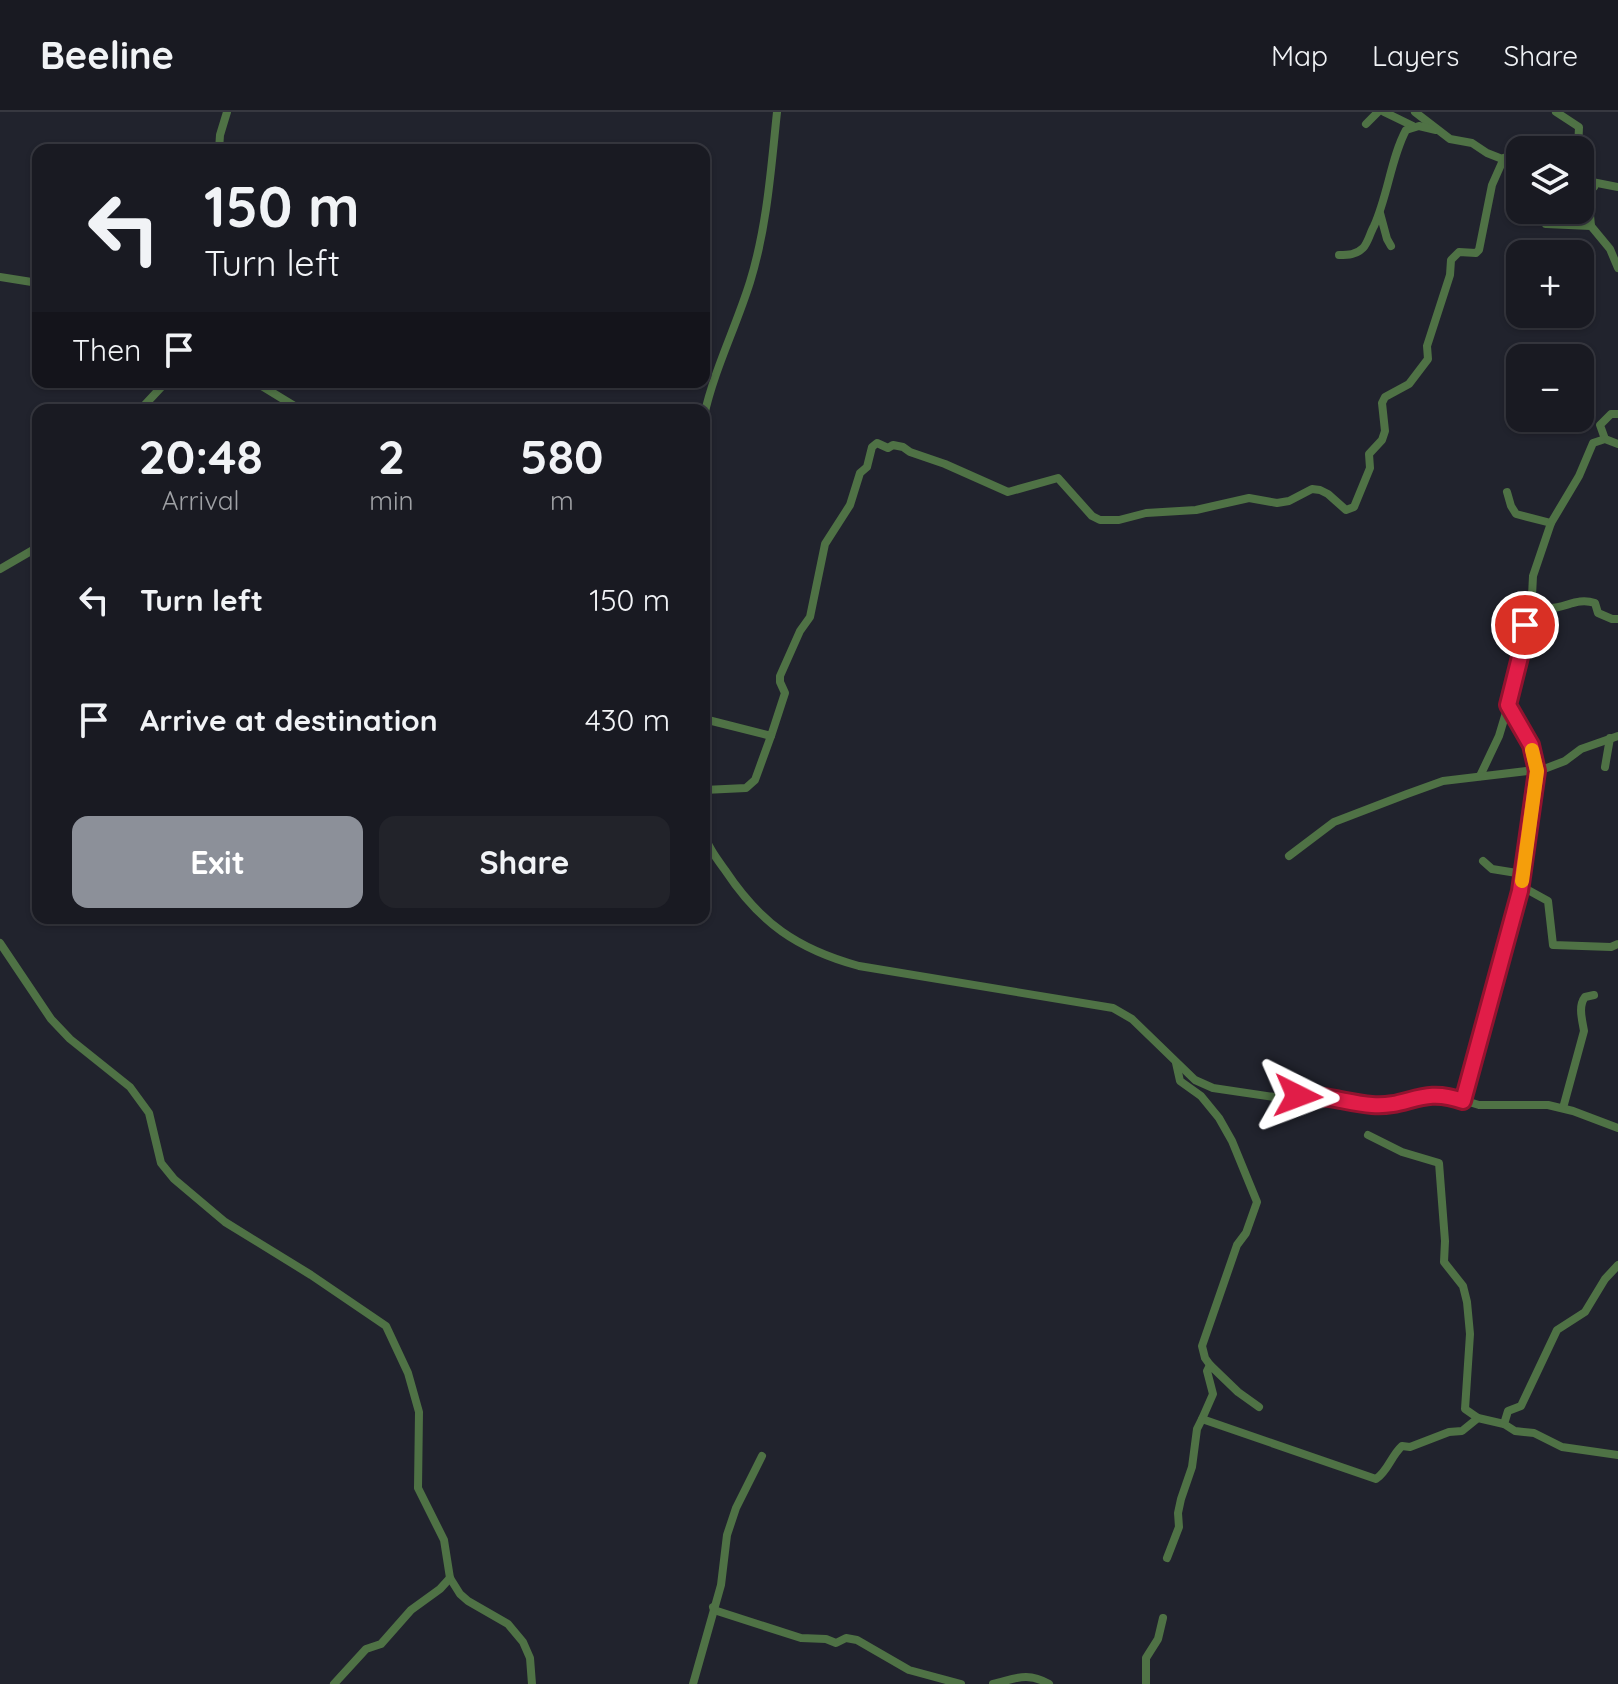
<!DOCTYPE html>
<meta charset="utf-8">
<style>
body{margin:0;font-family:Quicksand,sans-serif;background:#22232a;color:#f1f3f6;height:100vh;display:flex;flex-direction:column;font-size:30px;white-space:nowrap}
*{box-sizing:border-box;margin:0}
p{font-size:26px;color:#9fa1a5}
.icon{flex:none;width:44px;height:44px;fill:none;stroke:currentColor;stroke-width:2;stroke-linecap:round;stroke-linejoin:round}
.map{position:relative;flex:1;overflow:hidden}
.panel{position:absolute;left:32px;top:292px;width:678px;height:520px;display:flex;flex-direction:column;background:#191a22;border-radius:16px;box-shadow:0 2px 6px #0004,0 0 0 2px #373840}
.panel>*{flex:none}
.top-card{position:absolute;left:32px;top:32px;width:678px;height:244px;border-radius:16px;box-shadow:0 2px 6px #0004,0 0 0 2px #373840;background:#191a22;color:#f1f3f6;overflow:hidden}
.controls{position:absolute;left:1506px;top:24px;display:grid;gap:16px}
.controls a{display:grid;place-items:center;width:88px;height:88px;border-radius:16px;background:#191a22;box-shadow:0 2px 6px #0004,0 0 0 2px #373840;font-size:40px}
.pin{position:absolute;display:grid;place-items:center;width:68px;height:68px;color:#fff;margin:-34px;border:4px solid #fff;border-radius:50%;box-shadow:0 2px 8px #0007}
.me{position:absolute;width:88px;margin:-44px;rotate:93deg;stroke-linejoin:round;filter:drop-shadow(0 0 6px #0008)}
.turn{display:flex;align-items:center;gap:28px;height:168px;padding:0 40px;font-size:36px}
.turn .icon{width:104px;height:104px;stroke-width:2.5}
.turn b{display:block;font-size:56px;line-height:68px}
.then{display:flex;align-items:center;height:76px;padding:0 40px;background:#0003;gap:16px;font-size:30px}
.eta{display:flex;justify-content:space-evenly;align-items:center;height:136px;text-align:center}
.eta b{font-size:48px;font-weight:700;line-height:56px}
.cta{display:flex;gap:16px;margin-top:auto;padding:16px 40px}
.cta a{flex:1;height:92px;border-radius:16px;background:#8c9099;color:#fff;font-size:32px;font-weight:700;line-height:92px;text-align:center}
.cta a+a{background:#22232a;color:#f1f3f6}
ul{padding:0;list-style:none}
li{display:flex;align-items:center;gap:24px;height:120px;padding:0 40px}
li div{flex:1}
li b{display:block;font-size:30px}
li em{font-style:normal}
header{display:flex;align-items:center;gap:48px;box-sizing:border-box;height:112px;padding:0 40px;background:#191a22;border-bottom:2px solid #373840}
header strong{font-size:38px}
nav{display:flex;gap:44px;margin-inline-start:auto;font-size:28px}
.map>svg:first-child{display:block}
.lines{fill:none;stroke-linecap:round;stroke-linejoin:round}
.minor{stroke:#4f7245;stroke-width:8}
.route-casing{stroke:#92132f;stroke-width:20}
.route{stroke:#e11d48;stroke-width:14}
.slow{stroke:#f59e0b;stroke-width:14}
</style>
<header>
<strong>Beeline</strong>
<nav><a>Map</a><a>Layers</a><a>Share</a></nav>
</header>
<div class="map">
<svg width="1618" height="1572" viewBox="0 0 1618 1572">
<rect width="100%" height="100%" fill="#21232d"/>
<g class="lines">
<g class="minor">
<path d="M1384 0 1413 14"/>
<path d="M1415 0 1450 27 1472 31 1487 41 1520 54"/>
<path d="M1556 0 1579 15 1578 38"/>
<path d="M1366 12 1378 0"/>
<path d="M219 38 220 23 227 0"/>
<path d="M1580 67 1587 69 1594 75 1588 80 1591 114 1610 137 1618 156"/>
<path d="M1587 69 1618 75"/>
<path d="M1549 98 1546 112 1591 114"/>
<path d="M1380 101 1387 127 1391 134"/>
<path d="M1339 143C1348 143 1356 143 1363 136 1368 131 1370 121 1374 114 1388 83 1391 46 1406 18L1419 14 1436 18"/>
<path d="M0 165 38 171"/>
<path d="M255 270 301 298"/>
<path d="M140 298 166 270"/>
<path d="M704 304C714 258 736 215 750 170 767 115 771 57 777 0"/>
<path d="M1605 327 1600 313 1611 302H1618"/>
<path d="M1507 380 1511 394 1516 402 1551 411"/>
<path d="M0 457 38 435"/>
<path d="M1531 489C1537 492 1544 496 1550 496 1566 496 1577 485 1595 491L1598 501 1612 507H1618"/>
<path d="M704 607 771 624 785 581 780 570V564L800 519 810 505 825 432 850 393 860 361 867 355 872 335 877 331 888 336 893 333 903 335 910 340 945 352 1008 380 1058 366 1092 404 1100 408H1119L1146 401 1196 398 1249 386 1277 391 1289 389 1312 377 1320 378 1328 382 1346 398 1354 395 1370 356 1369 342 1382 328 1385 319 1382 291 1385 285 1409 272 1428 247 1427 234 1450 163 1451 148 1459 140 1476 141 1479 138 1492 73 1504 46"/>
<path d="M1605 655 1610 626"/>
<path d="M1480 664 1499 624 1508 594"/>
<path d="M704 678 746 676 755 668 771 624"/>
<path d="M704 720C707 734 717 747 725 758 760 811 797 837 859 854L1113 896 1132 907 1195 968 1213 976 1281 986 1315 983 1373 993 1443 982 1479 993H1548L1573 999 1618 1016"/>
<path d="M1289 744 1334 710 1407 682 1443 669 1544 657 1565 649 1581 637 1618 624"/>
<path d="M1483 749 1492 757 1523 762"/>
<path d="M1521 771 1528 778 1548 789 1553 833 1611 835 1618 832"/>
<path d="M0 831 51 907 70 927 130 975 149 1001 161 1051 174 1067 225 1110 311 1163 386 1214 408 1261 419 1300 418 1376 444 1428 450 1466 460 1482 468 1489 508 1512 523 1530 530 1546 532 1572"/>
<path d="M1176 951 1180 969 1201 984 1219 1006 1232 1029 1257 1090 1246 1121 1237 1133 1202 1234 1205 1246 1210 1253"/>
<path d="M1463 989C1493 893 1519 796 1531 696 1533 683 1537 667 1536 654 1533 631 1518 612 1508 593L1524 529 1525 513 1532 484 1533 464 1551 411 1579 364 1593 331 1605 327 1618 332"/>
<path d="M1563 996 1584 919C1582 907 1578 894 1585 885L1594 883"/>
<path d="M1368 1023 1402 1040 1439 1051 1445 1129 1444 1150 1463 1174 1467 1190 1470 1222 1465 1297 1478 1306 1504 1312"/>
<path d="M1618 1153 1605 1167 1585 1200 1557 1218 1521 1294 1508 1299 1504 1312 1515 1319 1534 1321 1562 1335 1618 1343"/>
<path d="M1259 1295 1238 1280 1210 1253 1207 1259 1213 1282 1202 1307 1376 1367C1388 1359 1391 1344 1402 1334L1410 1335 1449 1320 1462 1319 1478 1306"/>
<path d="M1167 1446 1179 1415 1178 1401 1181 1387 1192 1355 1197 1317 1202 1307"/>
<path d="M713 1495 714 1498 801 1526 826 1527 836 1531 846 1526 857 1528 909 1558 961 1572"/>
<path d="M334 1572 366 1537 381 1532 411 1498 440 1477 450 1466"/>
<path d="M693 1572 721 1473 727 1423 736 1396 762 1344"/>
<path d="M993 1572C1015 1567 1027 1559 1049 1572"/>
<path d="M1146 1572V1546L1158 1527 1163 1506"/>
</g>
</g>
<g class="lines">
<g class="route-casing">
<path id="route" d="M1298 984C1324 982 1347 991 1372 993 1409 996 1421 974 1463 989L1520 779 1537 659 1531 633 1508 593 1524 529 1525 513"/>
</g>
<use href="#route" class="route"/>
<path class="slow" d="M1522 769 1537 659 1532 638"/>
</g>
</svg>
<div class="controls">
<a><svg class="icon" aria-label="layers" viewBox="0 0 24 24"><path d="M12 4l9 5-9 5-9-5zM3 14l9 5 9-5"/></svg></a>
<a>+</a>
<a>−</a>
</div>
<div class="pin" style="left:1525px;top:513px;background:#d93025"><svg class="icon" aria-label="arrive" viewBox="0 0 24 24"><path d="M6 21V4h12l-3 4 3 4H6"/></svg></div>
<svg class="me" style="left:1298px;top:984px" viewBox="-20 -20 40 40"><path d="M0-17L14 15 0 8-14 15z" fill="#e11d48" stroke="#fff" stroke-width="4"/></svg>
<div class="top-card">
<div class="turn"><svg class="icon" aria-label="left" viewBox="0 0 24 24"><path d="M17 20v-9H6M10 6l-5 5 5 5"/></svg><div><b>150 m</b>Turn left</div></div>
<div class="then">Then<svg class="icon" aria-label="arrive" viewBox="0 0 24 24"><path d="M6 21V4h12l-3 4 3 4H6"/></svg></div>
</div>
<section class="panel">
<div class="eta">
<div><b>20:48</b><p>Arrival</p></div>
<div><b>2</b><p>min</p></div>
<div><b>580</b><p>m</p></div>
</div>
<ul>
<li><svg class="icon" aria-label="left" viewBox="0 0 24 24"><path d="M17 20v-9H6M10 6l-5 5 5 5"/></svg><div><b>Turn left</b></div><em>150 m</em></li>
<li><svg class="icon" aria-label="arrive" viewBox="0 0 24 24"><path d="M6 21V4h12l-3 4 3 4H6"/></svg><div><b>Arrive at destination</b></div><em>430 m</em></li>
</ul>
<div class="cta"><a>Exit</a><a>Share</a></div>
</section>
</div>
